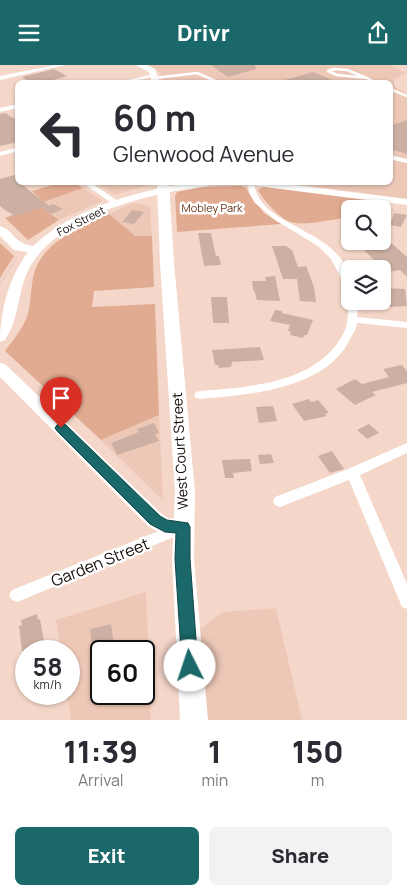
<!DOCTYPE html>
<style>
body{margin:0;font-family:Manrope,sans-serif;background:#f2f2f3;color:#2b2b33;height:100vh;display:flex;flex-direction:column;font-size:19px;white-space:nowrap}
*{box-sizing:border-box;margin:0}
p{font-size:16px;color:#7c7c81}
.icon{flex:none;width:28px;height:28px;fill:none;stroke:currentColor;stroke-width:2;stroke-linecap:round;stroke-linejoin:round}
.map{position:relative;height:655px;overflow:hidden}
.panel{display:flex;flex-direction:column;background:#fff;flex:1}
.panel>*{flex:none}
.banner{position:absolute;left:15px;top:15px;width:378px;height:105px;border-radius:8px;box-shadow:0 1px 4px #0004;background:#fff;color:#2b2b33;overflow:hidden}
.fabs{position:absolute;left:341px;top:135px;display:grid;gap:10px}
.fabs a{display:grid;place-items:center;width:50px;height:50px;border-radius:8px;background:#fff;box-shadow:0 1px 4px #0004;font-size:25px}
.speed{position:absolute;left:15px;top:575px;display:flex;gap:10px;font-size:25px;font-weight:700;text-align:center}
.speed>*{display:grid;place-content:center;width:65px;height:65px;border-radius:50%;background:#fff;box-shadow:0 1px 4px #0004;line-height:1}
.speed small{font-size:12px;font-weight:400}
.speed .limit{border:2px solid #111;border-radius:8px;background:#fff;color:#111}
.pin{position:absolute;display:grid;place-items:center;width:42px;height:42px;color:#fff;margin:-51px -21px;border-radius:50% 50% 50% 0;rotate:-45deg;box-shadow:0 0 5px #0007}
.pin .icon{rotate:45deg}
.me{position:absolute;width:55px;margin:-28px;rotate:356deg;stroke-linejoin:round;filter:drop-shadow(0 0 4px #0008)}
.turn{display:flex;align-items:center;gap:18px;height:105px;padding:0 15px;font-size:22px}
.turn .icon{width:65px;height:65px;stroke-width:2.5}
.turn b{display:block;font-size:35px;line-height:42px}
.eta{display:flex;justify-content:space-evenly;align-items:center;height:85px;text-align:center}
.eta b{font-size:30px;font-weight:800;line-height:35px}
.action{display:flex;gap:10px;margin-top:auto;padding:10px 15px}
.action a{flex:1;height:58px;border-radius:8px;background:#1a6869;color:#fff;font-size:20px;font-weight:800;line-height:58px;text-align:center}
.action a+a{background:#f2f2f3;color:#2b2b33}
header{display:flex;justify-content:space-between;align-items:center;height:65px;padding:0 15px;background:#1a6869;color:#fff;font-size:22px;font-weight:800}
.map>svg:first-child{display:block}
.built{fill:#eec8b7;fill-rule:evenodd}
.green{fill:#e1ab91}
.building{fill:#cdb0a3}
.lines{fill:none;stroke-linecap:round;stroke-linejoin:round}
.path{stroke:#9e887e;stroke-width:1;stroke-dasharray:0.5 2;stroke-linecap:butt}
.lane-far1{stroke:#fff;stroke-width:2.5}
.lane{stroke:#fff;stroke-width:4}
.street{fill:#fff;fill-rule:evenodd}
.secondary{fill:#fff;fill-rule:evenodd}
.primary{fill:#fff;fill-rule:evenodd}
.route{fill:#1a6869;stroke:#144}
.labels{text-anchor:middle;stroke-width:5;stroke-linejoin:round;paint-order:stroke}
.far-park-label{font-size:11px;fill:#643218;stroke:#fff}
.far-street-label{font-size:11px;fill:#130a06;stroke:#fff}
.street-label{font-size:14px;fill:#130a06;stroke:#fff}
.near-street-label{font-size:16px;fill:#130a06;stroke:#fff}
</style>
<header><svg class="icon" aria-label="menu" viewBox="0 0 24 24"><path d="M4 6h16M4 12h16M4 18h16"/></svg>Drivr<svg class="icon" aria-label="share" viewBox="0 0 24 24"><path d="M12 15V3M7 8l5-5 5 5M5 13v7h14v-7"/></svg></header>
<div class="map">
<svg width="407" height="655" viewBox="0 0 407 655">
<rect width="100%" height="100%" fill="#f5d7c9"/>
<g class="built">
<path d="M148 0H391L405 8 394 15V21L407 29V134L289 118H390V18L162 17 160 7Z"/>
<path d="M97 118H149L145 121 115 130Z"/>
<path d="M83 123 103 136 59 155 38 140Z"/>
<path d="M133 138 150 141 152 171 135 172 109 149Z"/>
<path d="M159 350 163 436 101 375Z"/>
<path d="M146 527 151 655H71L67 629H69V586H61L56 555ZM101 586H144V629H101Z"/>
<path d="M276 543 302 655H207L198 566 223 547Z"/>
</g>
<g class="green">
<path d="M60 118H75L83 123 44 137 32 126Z"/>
<path d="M241 121 246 123 264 148 281 159 177 167 175 131 177 127 203 122Z"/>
<path d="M264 121 375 136 366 144H350V152C335 154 309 160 295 158 282 157 264 136 258 125Z"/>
<path d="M38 140 59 155 28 175 5 153Z"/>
<path d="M109 149 135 171H152L154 222 94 226 92 242 155 239 159 350 101 375 5 286C13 275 24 262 28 249 32 233 30 216 37 200 51 173 83 161 109 149Z"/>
<path d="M0 178 14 191 0 213Z"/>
</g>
<g class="building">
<path d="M211 0H255L256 4 228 12Z"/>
<path d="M54 4 67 11 43 18H31L22 12Z"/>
<path d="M313 7 340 18H285V15Z"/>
<path d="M5 48 18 56V77L0 81V49Z"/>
<path d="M407 55V89L390 84V61Z"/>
<path d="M18 109V118H20L49 141 53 139 63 144 51 149 42 143 47 141 15 151 5 145 0 141V114Z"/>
<path d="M132 145 144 147 134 159 122 157Z"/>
<path d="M394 148 407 150 401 162 390 160Z"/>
<path d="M198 168H211L216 191H219L221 200 204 201Z"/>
<path d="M388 175 407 192V212L400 205 382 208V203L355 176Z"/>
<path d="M272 181H286L292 185 298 202 306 201 314 222 316 237 300 236 297 214H283Z"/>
<path d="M275 211 280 236 257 235 254 225H253L252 216H266L265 212Z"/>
<path d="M382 223 405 224 407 241 391 242 382 237Z"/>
<path d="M211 232H227L229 258H213Z"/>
<path d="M275 245 282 246V248L313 255 307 270H304L303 273 290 270 291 267 288 266 290 260 270 256Z"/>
<path d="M260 282 264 295 232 297 231 302 219 303 218 300H215L212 285Z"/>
<path d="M402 300 407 306V318L372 327 376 330 355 340 336 324 355 314 362 319 389 312 383 304Z"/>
<path d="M309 334 311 337 318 335 329 348 325 349 327 351 304 356 292 339Z"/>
<path d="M273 341 277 356 259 358 256 342Z"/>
<path d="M154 358 159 368 155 369 159 376 117 390 111 378 139 367 137 364Z"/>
<path d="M369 359 379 368 367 374 357 365Z"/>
<path d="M332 386 344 404 330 408 318 391Z"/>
<path d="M271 389 274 398 260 399 258 390Z"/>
<path d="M250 394 252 406 233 408 234 413H225L222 395Z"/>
<path d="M37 549 38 555 40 554 45 583 41 584 42 586H22L19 561 22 560 21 555Z"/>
<path d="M111 559 115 586H101V610H95L90 564Z"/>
<path d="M97 629H124V632L98 639Z"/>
</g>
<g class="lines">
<path class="path" d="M0 219 17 192"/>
<g class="lane-far1">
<path d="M334 4 347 5 367 13 337 10 328 6Z"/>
<path d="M155 13 197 8 220 18"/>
<path d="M367 13 377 18"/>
<path d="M390 24 407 31"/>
</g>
<path class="lane" d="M390 92 407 96"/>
<g class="street">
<path d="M56 0H65L0 15V11Z"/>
<path d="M154 9 156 11 126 18H115Z"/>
<path d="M18 39V43L0 47V43Z"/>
<path d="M18 82V86L0 91V87Z"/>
<path d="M83 118H91L121 138 114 140Z"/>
<path d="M248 118H254C255 121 255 125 257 129 273 166 350 167 350 223L345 220 331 194 318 181 275 155 255 138 249 128Z"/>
<path d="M350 235 359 236 357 252 407 257V263L357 258C356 265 352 270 349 276 325 324 248 330 200 334L196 333 194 330 196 327 200 326C251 322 321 318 345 265 349 256 347 244 350 235Z"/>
<path d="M407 378V388L360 410 407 519V544L402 542 349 415 280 442 275 440 273 436 275 432 348 404Z"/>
<path d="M181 457 186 459 188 463 186 467 17 537 12 535 9 530 12 525Z"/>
</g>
<g class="secondary">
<path d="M186 118H213L208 121C151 128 64 148 31 200 17 223 21 251 5 275L0 277C0 246 9 212 28 187L14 185 0 171V161C14 165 13 178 33 181 74 143 132 128 186 118Z"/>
<path d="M252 118H278L407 134V140L257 121Z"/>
<path d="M0 298 5 299 162 449 168 453 190 456 193 462 190 468C175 473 161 469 148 461L0 312Z"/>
</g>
<g class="primary">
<path d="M136 0H146L155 4 160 18H152L149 7Z"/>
<path d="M157 118H169L174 198 195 427 194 494 208 655H180L172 494 175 427 160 198Z"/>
</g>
</g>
<path class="route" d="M61 358 66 360 160 451 167 455 188 458 190 462V494L198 601 196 607 190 610 184 607 182 601 175 494 176 468 165 467 150 459 57 366 55 363 57 360Z"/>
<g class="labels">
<g class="far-park-label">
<text x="212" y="147">Mobley Park</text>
</g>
<g class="far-street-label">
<text transform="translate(81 156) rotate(-27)" y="4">Fox Street</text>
</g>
<g class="street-label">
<text transform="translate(180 386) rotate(-93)" y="5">West Court Street</text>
</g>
<g class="near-street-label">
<text transform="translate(100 497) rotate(-22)" y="6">Garden Street</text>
</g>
</g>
</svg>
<div class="fabs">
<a><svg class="icon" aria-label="search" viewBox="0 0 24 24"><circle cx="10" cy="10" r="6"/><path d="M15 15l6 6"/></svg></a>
<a><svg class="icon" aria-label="layers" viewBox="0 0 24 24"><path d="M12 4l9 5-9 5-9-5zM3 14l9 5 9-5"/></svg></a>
</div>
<div class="speed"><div>58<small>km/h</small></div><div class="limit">60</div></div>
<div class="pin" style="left:61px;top:363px;background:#d93025"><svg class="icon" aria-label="arrive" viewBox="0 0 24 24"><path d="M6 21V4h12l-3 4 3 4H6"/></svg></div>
<svg class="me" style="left:190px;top:601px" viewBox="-20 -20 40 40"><circle r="19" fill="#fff"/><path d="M0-13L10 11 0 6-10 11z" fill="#1a6869"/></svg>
<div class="banner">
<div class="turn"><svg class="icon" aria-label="left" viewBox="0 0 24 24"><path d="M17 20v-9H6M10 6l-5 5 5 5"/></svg><div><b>60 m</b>Glenwood Avenue</div></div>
</div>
</div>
<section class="panel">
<div class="eta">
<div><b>11:39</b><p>Arrival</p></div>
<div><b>1</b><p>min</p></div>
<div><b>150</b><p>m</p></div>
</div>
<div class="action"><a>Exit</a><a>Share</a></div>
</section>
